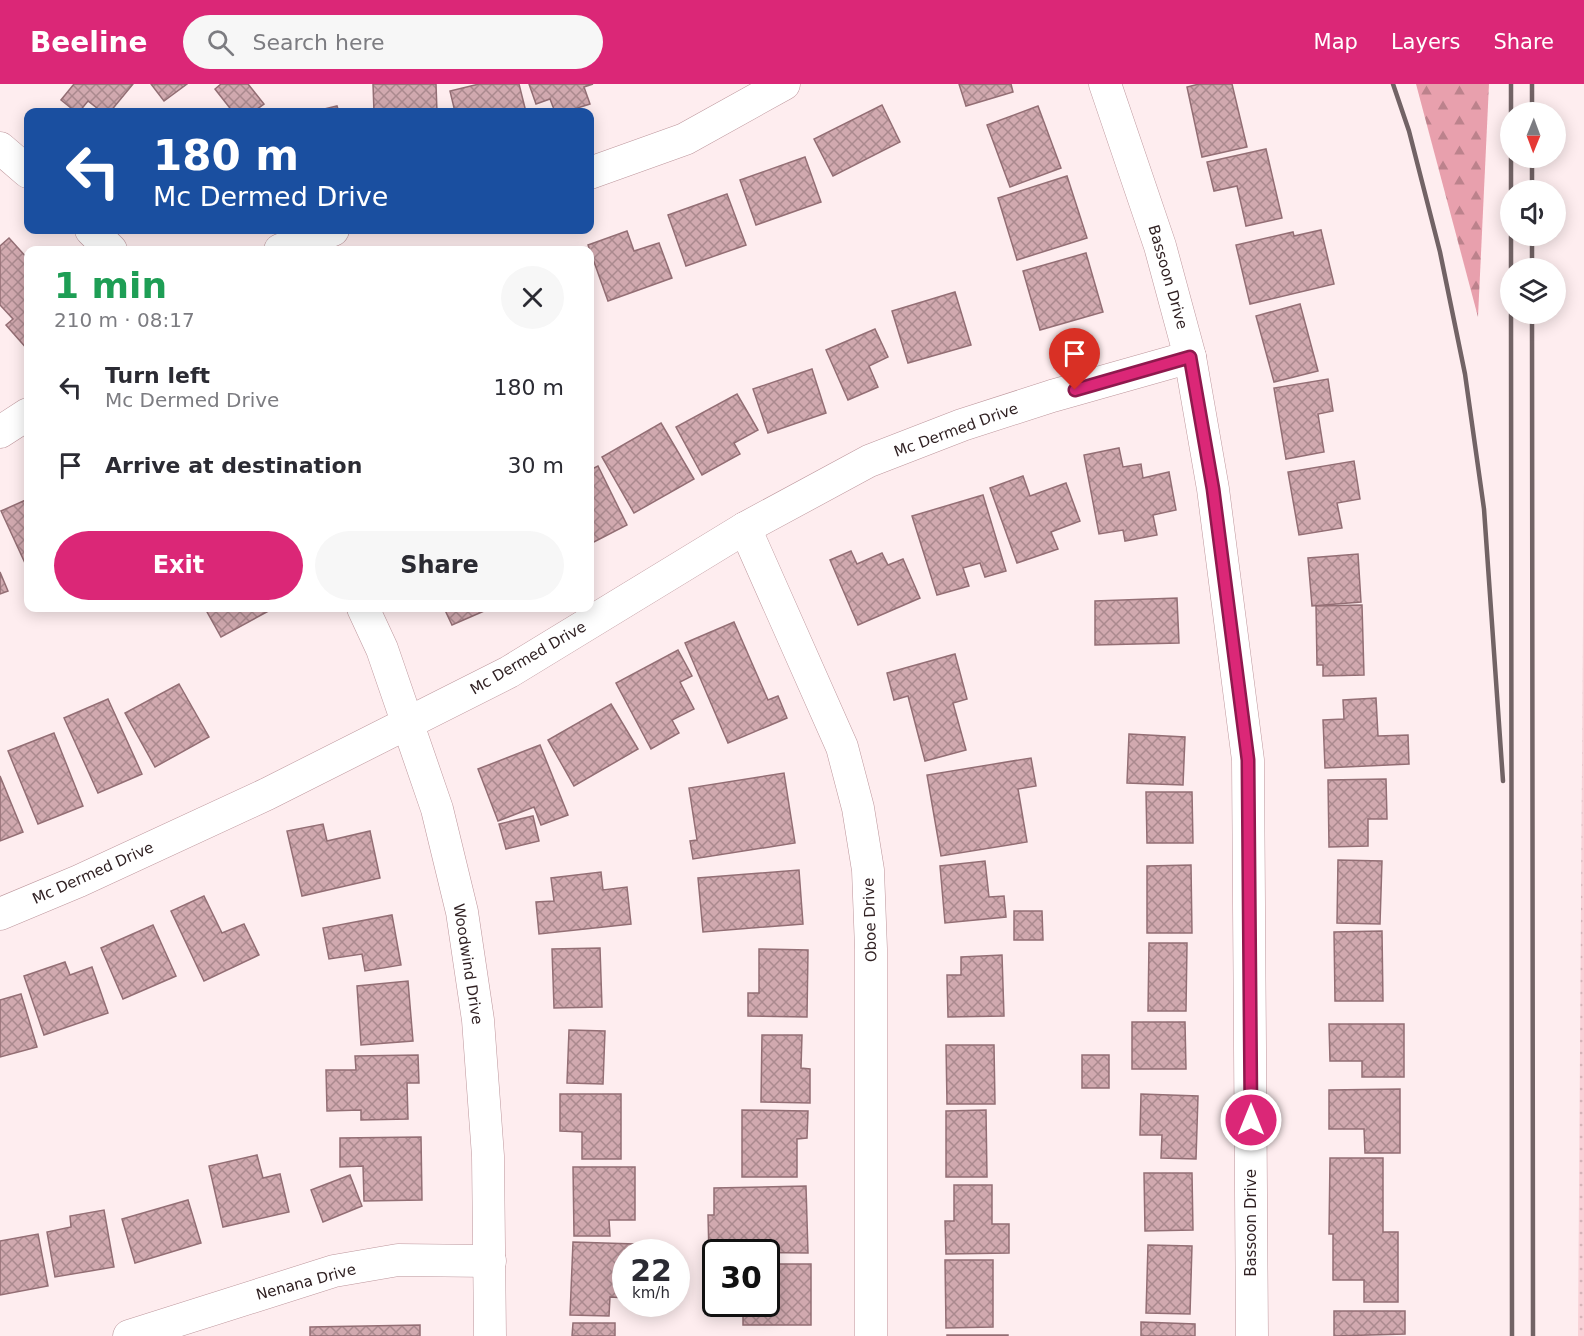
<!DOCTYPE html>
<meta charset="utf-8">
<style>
body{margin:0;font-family:"DejaVu Sans",sans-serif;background:#f7f7f7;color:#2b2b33;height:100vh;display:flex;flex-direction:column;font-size:22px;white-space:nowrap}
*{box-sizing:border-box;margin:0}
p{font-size:20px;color:#7c7c81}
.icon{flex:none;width:33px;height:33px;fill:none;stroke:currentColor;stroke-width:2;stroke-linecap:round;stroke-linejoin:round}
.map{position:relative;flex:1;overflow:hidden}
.panel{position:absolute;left:24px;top:162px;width:570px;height:366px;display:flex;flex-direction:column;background:#fff;border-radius:12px;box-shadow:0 3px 15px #0003}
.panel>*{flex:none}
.top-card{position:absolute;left:24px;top:24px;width:570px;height:126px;border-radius:12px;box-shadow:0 3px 15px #0003;background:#1a4fa0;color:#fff;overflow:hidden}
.needle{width:39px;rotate:181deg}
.controls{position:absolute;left:1500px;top:18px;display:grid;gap:12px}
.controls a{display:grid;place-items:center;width:66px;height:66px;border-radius:50%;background:#fff;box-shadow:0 3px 15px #0003;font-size:30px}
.speed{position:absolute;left:612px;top:1155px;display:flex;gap:12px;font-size:30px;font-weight:700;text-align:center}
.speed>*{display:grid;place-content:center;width:78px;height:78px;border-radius:50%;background:#fff;box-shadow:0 3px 15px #0003;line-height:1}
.speed small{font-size:15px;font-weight:400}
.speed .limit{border:3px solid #111;border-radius:9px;background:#fff;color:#111}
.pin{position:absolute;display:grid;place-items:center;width:51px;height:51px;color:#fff;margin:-62px -26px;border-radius:50% 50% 50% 0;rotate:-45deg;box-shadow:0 0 6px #0007}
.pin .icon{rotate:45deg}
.me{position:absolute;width:66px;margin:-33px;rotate:0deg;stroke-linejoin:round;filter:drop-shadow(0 0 4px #0008)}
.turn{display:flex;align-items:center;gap:21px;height:126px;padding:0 30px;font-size:27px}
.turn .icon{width:78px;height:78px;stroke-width:2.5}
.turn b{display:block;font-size:42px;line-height:51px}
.round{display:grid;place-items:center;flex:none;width:63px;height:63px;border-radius:32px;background:#f7f7f7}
.overview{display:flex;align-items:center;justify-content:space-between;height:102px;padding:0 30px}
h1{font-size:36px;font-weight:700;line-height:45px;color:#1e9e55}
.primary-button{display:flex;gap:12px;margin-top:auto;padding:12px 30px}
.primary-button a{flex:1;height:69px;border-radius:36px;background:#db2777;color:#fff;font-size:24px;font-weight:700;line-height:69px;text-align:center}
.primary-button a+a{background:#f7f7f7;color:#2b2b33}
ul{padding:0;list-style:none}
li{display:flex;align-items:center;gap:18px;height:78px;padding:0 30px}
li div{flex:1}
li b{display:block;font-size:22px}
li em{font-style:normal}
header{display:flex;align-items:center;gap:36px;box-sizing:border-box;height:84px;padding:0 30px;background:#db2777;color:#fff}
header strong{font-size:28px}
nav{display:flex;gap:33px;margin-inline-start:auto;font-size:21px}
.search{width:420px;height:54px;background:#f7f7f7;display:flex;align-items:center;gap:15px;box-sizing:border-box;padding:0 21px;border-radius:33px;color:#7c7c81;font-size:22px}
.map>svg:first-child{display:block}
.grass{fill:url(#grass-dots)}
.forest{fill:url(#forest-firs)}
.building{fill:url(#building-cross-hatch);stroke:#936e74;stroke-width:1.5}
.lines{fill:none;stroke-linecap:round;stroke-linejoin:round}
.minor-casing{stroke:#bd969c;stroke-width:33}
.minor{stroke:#fff;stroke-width:32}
.rail{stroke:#726365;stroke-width:4.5}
.route-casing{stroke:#8e194d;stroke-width:15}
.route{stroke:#db2777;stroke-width:10}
.labels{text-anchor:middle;stroke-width:4.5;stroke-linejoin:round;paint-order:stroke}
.street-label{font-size:15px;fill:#302123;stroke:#fff}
</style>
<header>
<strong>Beeline</strong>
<div class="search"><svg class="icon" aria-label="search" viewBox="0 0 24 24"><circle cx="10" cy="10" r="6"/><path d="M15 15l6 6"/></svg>Search here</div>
<nav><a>Map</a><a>Layers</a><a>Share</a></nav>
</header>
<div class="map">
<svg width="1584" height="1252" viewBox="0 0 1584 1252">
<defs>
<pattern id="grass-dots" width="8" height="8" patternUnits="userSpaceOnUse" patternTransform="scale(1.5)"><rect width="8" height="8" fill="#f9d1d7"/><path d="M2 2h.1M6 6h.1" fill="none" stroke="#d6b3b8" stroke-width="1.8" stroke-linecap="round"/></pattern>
<pattern id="forest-firs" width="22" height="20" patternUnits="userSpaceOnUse" patternTransform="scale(1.5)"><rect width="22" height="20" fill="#e8a0ad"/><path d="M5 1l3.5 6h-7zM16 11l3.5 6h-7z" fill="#bc828c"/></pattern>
<pattern id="building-cross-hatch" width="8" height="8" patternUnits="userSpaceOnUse" patternTransform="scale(1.5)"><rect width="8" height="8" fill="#d1a9af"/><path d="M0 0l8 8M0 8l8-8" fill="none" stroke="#aa898e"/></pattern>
</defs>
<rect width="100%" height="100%" fill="#feedef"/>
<path class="grass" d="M1584 397V1252H1578Z"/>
<path class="forest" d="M1416 0H1489L1478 233Z"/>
<g class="building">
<path d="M74 0H133L110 28H102L88 17 79 28H76L61 16Z"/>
<path d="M151 0H187L164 17Z"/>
<path d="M221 0H248L264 20 253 28H233L215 5Z"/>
<path d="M373 0H436L437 28H374Z"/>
<path d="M479 0H519L526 28H455L450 7Z"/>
<path d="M529 0H593L584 3 590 20 565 28H555L550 15 536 20Z"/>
<path d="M959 0H1011L1013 8 966 22Z"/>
<path d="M1199 0H1232L1247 63 1202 73 1187 3Z"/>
<path d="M882 21 900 58 833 92 814 55Z"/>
<path d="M337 22 339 28H312Z"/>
<path d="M1038 22 1061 84 1010 103 987 41Z"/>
<path d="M1266 65 1282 134 1246 142 1237 102 1214 107 1207 78Z"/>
<path d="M805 73 821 118 756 141 740 96Z"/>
<path d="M1067 92 1087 154 1017 176 998 114Z"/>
<path d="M727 110 746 161 686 182 668 131Z"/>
<path d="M1321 146 1334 200 1250 220 1236 161 1293 148 1294 152Z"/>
<path d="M627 147 634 167 659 159 672 194 608 217 588 161Z"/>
<path d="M9 154 28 175V266L6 241 13 235 0 221V162Z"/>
<path d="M1086 169 1103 228 1040 246 1023 187Z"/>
<path d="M955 208 971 261 908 279 892 227Z"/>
<path d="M1300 220 1318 287 1274 298 1256 232Z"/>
<path d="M875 245 888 273 869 282 878 303 848 316 826 266Z"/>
<path d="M812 285 826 329 768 349 753 305Z"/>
<path d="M1328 295 1333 327 1318 330 1324 368 1286 375 1274 304Z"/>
<path d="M737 310 758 346 734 359 740 370 702 391 676 343Z"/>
<path d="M661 339 694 395 634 429 602 373Z"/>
<path d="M1119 364 1123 383 1141 380 1143 394 1169 388 1176 426 1153 431 1157 451 1125 457 1123 446 1099 450 1084 371Z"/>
<path d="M1354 377 1360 415 1337 419 1342 444 1299 451 1288 388Z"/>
<path d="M598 382 627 441 590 460V386Z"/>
<path d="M1023 392 1030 412 1066 399 1080 437 1051 448 1058 465 1017 479 990 404Z"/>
<path d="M983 411 1006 487 985 493 980 479 963 484 969 502 937 511 912 432Z"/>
<path d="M28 415V478L25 479 1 427Z"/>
<path d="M851 467 857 480 882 469 888 481 903 475 920 514 858 541 830 476Z"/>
<path d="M1358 470 1361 518 1312 522 1308 474Z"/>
<path d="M0 488 8 507 0 510Z"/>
<path d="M1177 514 1179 559 1095 561V517Z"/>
<path d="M1362 521 1364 591 1323 592V581H1317L1316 522Z"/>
<path d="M210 524H274L221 553 206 526Z"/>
<path d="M444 524H491L452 541Z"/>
<path d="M734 538 768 616 778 612 787 634 728 659 685 559Z"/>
<path d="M678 566 692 592 680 598 694 625 672 636 679 649 651 665 616 599Z"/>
<path d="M955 570 967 615 953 619 966 666 925 677 908 612 894 616 887 589Z"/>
<path d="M179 600 209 653 155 683 125 629Z"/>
<path d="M1376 614 1378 652 1408 651 1409 680 1325 684 1323 636 1344 635 1343 616Z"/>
<path d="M108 615 142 690 98 709 64 634Z"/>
<path d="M611 620 638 665 574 702 548 656Z"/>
<path d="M54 649 83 722 38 740 8 667Z"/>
<path d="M1129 650 1185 653 1183 701 1127 699Z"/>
<path d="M540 661 568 731 541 741 534 723 498 737 478 685Z"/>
<path d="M1031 674 1036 702 1018 705 1027 758 941 772 927 691Z"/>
<path d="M784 689 795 759 693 775 690 757 697 756 689 704Z"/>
<path d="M0 692 23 748 0 757Z"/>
<path d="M1386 695 1387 735H1368V762L1329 763 1328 696Z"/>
<path d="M1146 708H1192L1193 759H1147Z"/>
<path d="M533 732 539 757 506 765 499 740Z"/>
<path d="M323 740 327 757 370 747 380 794 302 812 287 747Z"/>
<path d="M1338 776 1382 777 1380 840 1337 839Z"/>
<path d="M985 777 989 813 1004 812 1006 833 945 839 940 782Z"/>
<path d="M1191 781 1192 849H1147V782Z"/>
<path d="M799 786 803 840 703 848 698 794Z"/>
<path d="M601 788 603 806 627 803 631 840 539 850 536 818 554 817 551 794Z"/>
<path d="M204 812 222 849 244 840 259 871 204 897 171 827Z"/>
<path d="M1014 827H1042L1043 856H1014Z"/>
<path d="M392 831 401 881 365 887 362 870 329 875 323 844Z"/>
<path d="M153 841 176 892 123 915 101 864Z"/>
<path d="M1382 847 1383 917H1335L1334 848Z"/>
<path d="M1149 859H1187L1186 927H1148Z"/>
<path d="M600 864 602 923 554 924 552 865Z"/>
<path d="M759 865 808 866 807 933 748 932V909H759Z"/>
<path d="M1002 871 1004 932 948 933 947 891H961V873Z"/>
<path d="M65 878 70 891 92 883 108 929 44 951 24 892Z"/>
<path d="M408 897 413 957 361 961 357 902Z"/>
<path d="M21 910 37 963 0 973V916Z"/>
<path d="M1132 938H1185L1186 985H1132Z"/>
<path d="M1329 940H1404V993H1362V977H1330Z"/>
<path d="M569 946 605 947 603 1000 567 999Z"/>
<path d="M762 951H802L801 984 810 985V1019L761 1018Z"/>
<path d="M946 961H994L995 1020H947Z"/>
<path d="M418 971 419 999H407L408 1035 361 1036V1026L327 1027 326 986H356L355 972Z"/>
<rect x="1082" y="971" width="27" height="33"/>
<path d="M1400 1005V1069H1365L1364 1045H1329V1006Z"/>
<path d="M560 1010H621V1075H582V1048L560 1047Z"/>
<path d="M1141 1010 1198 1012 1196 1075 1161 1074 1162 1051H1140Z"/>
<path d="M742 1026 808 1027 807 1054 797 1055V1093H742Z"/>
<path d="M986 1026 987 1093H946V1027Z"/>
<path d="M421 1053 422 1116 364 1117 363 1082 340 1083V1054Z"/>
<path d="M257 1071 263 1094 280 1090 289 1128 223 1143 209 1082Z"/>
<path d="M1330 1074H1383V1148H1398V1218H1364V1196H1333V1150H1329Z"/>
<path d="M573 1083H635V1136H609L610 1152H574Z"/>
<path d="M1144 1089H1192L1193 1146 1145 1147Z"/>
<path d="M350 1091 362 1122 323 1138 311 1106Z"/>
<path d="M954 1101H992V1140H1009V1169L946 1170 945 1137H954Z"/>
<path d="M806 1102 808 1169 716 1168V1171H709L708 1131H714V1104Z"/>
<path d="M188 1116 201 1159 135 1179 122 1135Z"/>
<path d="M104 1126 114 1183 55 1193 47 1148 71 1143 70 1132Z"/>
<path d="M38 1150 48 1202 0 1211V1157Z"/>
<path d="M573 1158 635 1160V1168H626V1214L610 1213 609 1232 570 1231Z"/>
<path d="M1148 1161 1192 1162 1190 1230 1146 1229Z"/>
<path d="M945 1176H993V1243L946 1244Z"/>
<path d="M766 1180H811V1241H743V1220H766Z"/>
<path d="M1334 1227H1405V1250L1334 1252Z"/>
<path d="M1141 1238 1195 1240V1252H1141Z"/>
<path d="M573 1239H615V1252H572Z"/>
<path d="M420 1241V1252H310V1243Z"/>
<rect x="947" y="1251" width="61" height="1"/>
</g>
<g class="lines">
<g class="minor-casing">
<g id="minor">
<path d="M1105 0 1160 162 1190 273 1213 405 1248 676 1252 1252"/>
<path d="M0 64 28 88"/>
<path d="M590 89 685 55 784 0"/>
<path d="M91 146 111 166"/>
<path d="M280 166 333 146"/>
<path d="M0 348 28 330"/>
<path d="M745 444 842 663 858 724 868 786 871 865V1252"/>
<path d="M363 524 382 565 437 725 462 828 478 936 488 1072 490 1252"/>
<path d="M0 830 79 797 267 710 509 588 745 444 869 377 962 341 1052 312 1190 273"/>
<path d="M129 1252 334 1187 398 1176 490 1177"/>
</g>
</g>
<use href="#minor" class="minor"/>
<g class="rail">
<path d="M1393 0 1409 47 1440 168 1465 290 1484 425 1503 697"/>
<path d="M1511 0V28"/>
<path d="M1532 0V28"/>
<path d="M1511 74V106"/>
<path d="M1532 74V106"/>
<path d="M1511 152V184"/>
<path d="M1532 152V184"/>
<path d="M1511 230 1512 1252"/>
<path d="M1532 230 1533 1252"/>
</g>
</g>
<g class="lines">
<g class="route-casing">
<path id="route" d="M1075 306 1190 273 1213 405 1248 676 1251 1036"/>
</g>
<use href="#route" class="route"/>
</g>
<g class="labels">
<g class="street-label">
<text transform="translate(1168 193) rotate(74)" y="5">Bassoon Drive</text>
<text transform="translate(956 346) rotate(-20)" y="5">Mc Dermed Drive</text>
<text transform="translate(528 574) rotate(-30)" y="5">Mc Dermed Drive</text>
<text transform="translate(93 789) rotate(-24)" y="5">Mc Dermed Drive</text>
<text transform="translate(870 836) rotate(-92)" y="5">Oboe Drive</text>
<text transform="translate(468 880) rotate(81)" y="5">Woodwind Drive</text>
<text transform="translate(1251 1139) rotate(-90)" y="5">Bassoon Drive</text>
<text transform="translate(306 1198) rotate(-15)" y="5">Nenana Drive</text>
</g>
</g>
</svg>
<div class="controls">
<a><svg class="needle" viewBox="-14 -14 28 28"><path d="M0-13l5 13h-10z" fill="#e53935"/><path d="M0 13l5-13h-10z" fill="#7c7c81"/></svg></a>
<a><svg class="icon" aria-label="sound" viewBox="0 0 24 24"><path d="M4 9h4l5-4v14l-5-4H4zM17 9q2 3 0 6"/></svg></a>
<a><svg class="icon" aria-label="layers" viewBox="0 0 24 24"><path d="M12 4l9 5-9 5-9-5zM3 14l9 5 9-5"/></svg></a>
</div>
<div class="speed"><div>22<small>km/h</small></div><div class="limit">30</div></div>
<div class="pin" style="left:1075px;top:306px;background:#d93025"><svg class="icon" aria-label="arrive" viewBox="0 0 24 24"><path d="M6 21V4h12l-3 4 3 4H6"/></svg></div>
<svg class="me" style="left:1251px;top:1036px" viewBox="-20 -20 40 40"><circle r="17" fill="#db2777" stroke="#fff" stroke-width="3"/><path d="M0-11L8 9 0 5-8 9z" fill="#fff"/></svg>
<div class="top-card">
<div class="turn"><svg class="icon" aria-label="left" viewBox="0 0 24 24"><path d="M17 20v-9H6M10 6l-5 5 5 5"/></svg><div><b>180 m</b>Mc Dermed Drive</div></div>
</div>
<section class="panel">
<div class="overview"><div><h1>1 min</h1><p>210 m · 08:17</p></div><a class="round"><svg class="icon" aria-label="close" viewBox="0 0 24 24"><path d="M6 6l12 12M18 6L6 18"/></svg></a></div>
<ul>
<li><svg class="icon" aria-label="left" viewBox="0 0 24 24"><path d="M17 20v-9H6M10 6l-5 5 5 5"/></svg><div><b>Turn left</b><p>Mc Dermed Drive</p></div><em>180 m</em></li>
<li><svg class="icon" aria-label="arrive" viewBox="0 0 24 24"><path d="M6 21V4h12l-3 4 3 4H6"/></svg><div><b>Arrive at destination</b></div><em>30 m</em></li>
</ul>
<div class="primary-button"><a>Exit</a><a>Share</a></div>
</section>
</div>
